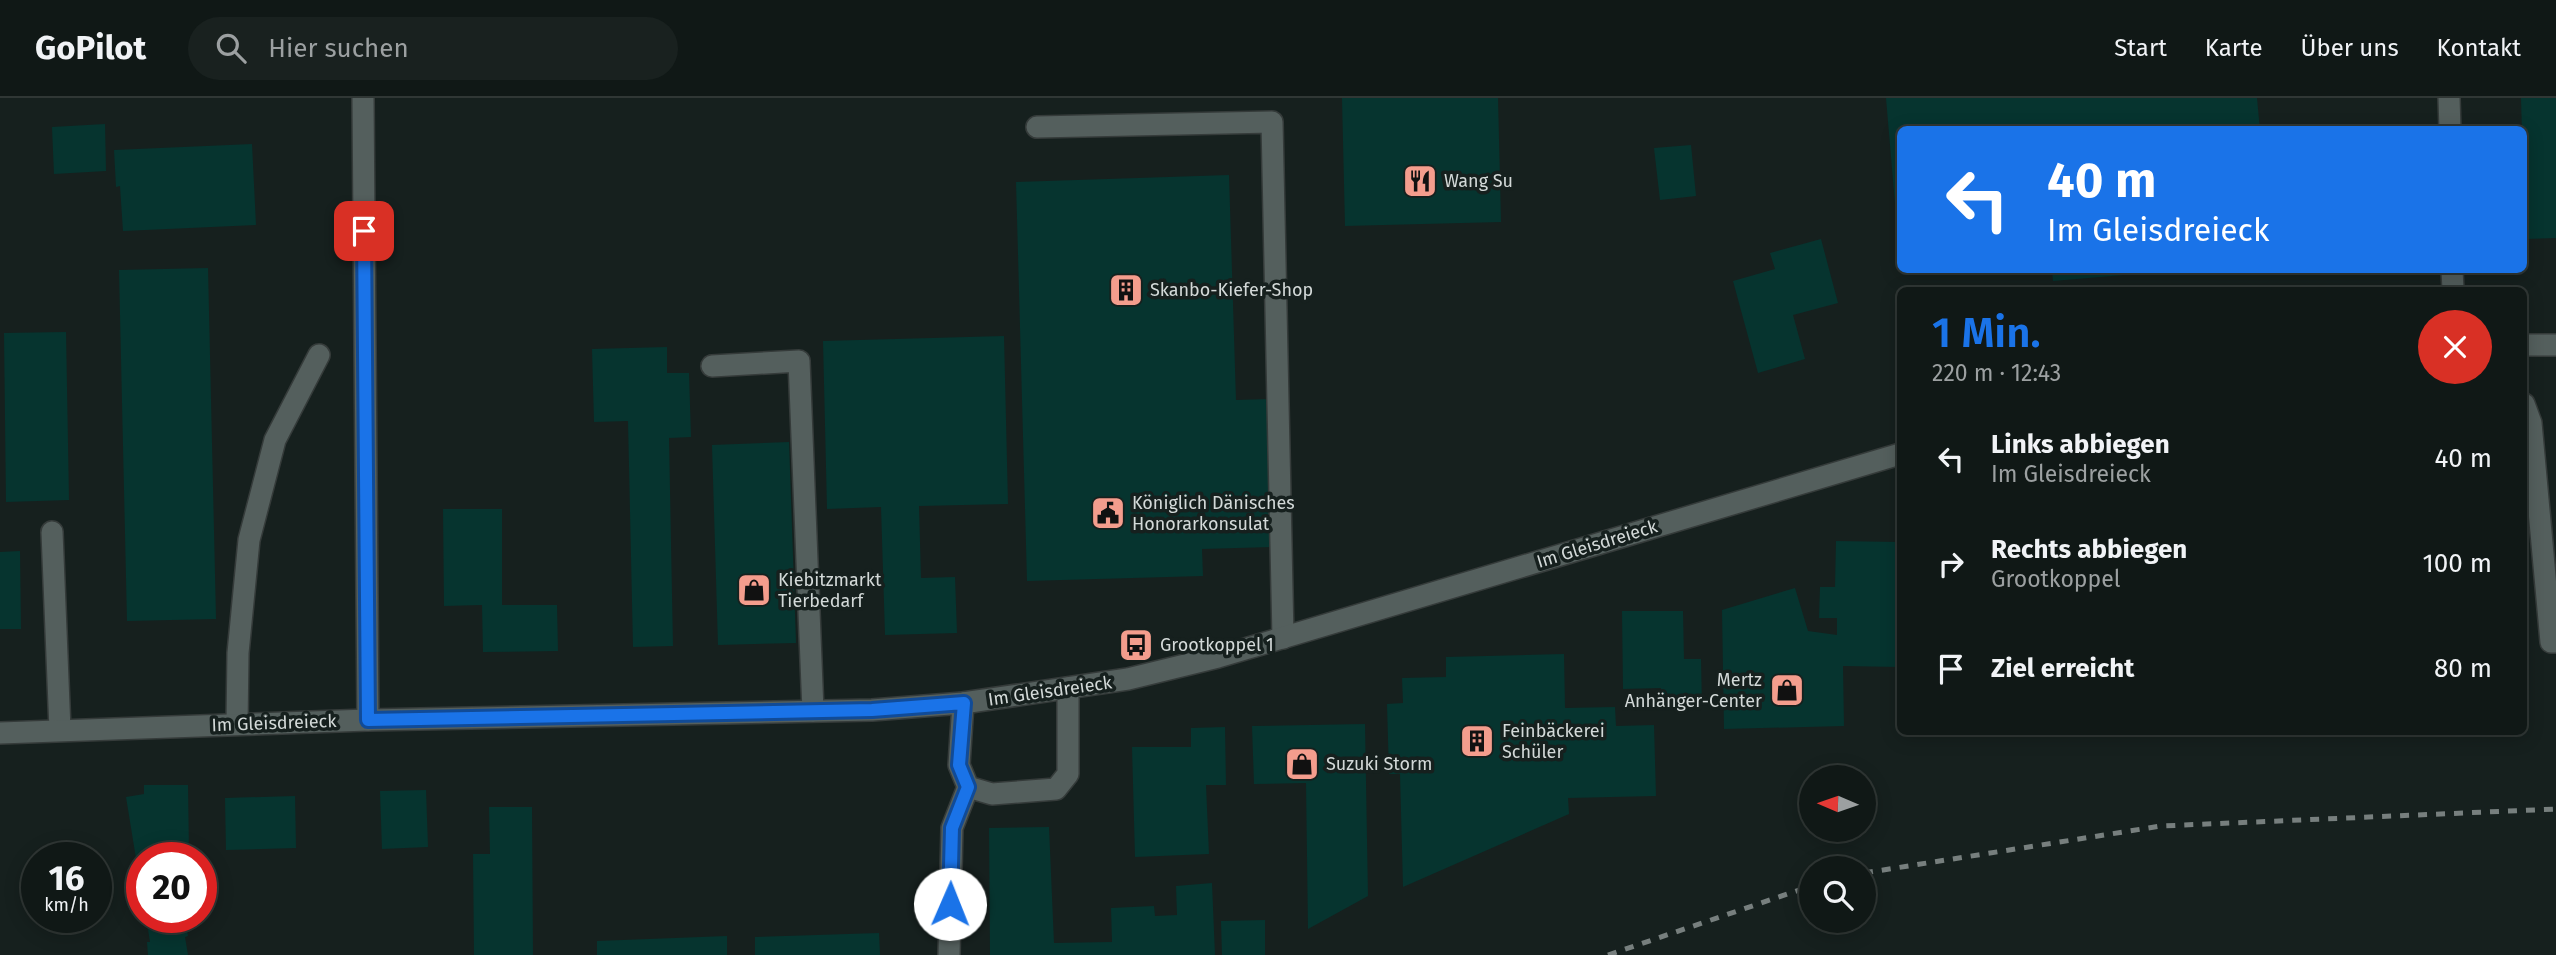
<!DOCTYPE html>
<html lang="de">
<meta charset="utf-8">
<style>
body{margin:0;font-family:"Fira Sans",sans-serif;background:#19211f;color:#f1f3f6;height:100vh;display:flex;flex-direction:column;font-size:26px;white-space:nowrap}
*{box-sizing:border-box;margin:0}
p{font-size:23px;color:#9ca0a1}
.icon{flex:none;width:38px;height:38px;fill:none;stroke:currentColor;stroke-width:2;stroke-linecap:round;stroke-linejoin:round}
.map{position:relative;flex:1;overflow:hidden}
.sheet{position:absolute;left:1897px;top:189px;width:630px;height:448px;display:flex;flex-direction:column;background:#101816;border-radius:10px;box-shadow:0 4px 18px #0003,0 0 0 2px #303735}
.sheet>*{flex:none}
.hud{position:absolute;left:1897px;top:28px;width:630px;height:147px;border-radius:10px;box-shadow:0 4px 18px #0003,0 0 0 2px #303735;background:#1a73e8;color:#fff;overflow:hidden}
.needle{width:46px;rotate:272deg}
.buttons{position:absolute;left:1799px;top:667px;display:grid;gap:14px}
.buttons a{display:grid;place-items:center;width:77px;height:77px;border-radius:50%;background:#101816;box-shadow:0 4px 18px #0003,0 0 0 2px #303735;font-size:35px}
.speed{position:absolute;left:21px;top:744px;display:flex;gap:14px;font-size:35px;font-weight:700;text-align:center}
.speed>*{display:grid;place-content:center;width:91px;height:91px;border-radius:50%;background:#101816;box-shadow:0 4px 18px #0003,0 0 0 2px #303735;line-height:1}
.speed small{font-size:18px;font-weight:400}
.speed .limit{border:10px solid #d22;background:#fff;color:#111}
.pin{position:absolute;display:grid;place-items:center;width:60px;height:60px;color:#fff;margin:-30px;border-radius:14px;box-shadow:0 4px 10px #0006}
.me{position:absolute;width:77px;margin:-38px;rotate:1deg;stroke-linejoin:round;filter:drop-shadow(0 0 5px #0008)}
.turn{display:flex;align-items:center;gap:24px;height:147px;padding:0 35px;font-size:32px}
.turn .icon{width:91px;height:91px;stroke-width:2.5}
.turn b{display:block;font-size:49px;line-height:60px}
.round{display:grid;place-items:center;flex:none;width:74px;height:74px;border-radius:37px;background:#19211f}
.summary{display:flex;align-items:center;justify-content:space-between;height:119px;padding:0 35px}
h1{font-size:42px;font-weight:600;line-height:52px;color:#1a73e8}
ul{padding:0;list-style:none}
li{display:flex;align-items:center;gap:21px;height:105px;padding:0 35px}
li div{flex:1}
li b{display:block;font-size:26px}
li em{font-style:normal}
header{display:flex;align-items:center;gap:42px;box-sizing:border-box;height:98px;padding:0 35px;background:#101816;border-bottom:2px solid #303735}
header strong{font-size:33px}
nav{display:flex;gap:38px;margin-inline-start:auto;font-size:24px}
.search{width:490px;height:63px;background:#19211f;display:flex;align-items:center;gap:18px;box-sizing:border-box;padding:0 24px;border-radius:38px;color:#9ca0a1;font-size:26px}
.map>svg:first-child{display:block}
.building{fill:#06342f}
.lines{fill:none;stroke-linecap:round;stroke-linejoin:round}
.lane-casing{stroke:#353b3a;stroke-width:24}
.street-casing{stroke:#353b3a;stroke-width:24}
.lane{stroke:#545f5d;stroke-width:21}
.street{stroke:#545f5d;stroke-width:21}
.rail{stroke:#777f7e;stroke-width:5;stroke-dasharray:9 9;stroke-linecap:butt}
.route-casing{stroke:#114b97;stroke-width:18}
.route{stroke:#1a73e8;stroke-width:12}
.labels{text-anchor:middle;stroke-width:7;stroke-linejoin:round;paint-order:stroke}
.poi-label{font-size:18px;fill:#d3d9d8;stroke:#16201e;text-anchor:start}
.street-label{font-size:18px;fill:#d3d9d8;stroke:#16201e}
</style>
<header>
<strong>GoPilot</strong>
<div class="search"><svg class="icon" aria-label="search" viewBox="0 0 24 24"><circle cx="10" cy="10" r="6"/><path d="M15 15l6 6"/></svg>Hier suchen</div>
<nav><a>Start</a><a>Karte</a><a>Über uns</a><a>Kontakt</a></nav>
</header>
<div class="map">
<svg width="2556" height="857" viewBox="0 0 2556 857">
<rect width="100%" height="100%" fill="#16201e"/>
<g class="building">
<path d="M1342 0H1498L1501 124 1345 128Z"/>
<path d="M1886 0H2257L2260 32H1900V153H1899Z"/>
<path d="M2521 0H2556V140L2525 141Z"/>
<path d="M105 26 106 73 54 76 52 29Z"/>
<path d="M252 46 256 127 123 133 120 88 116 89 114 52Z"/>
<path d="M1691 47 1696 98 1660 102 1654 50Z"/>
<path d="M1229 77 1236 302 1270 301 1274 449 1202 451 1203 478 1027 483 1016 84Z"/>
<path d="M1821 141 1838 205 1793 217 1805 261 1758 275 1733 183 1775 171 1770 155Z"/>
<path d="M208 170 216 521 127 523 119 172Z"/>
<path d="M2052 172H2171V173L2053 183Z"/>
<path d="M66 234 69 402 6 404 4 235Z"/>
<path d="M1004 238 1008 406 919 408 921 480 955 479 957 535 885 537 881 409 827 411 823 243Z"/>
<path d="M667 249V275H689L691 339 669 340 673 548 633 549 628 323 594 324 592 251Z"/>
<path d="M789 344 796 545 718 547 712 347Z"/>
<path d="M443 411H502V507H557L558 553 483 554 482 507 444 508Z"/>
<path d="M1836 443 1900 444V569L1843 568 1844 628 1724 631 1722 512 1795 490 1808 533 1837 537V520H1819L1820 489H1835Z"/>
<path d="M20 453 21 531H0V454Z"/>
<path d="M1622 513H1683L1684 561H1701L1702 608 1661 609V590L1623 591Z"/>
<path d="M1564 556 1565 610 1615 609 1616 628 1654 627 1656 698 1568 700 1569 716 1403 789 1400 676H1389L1387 606 1403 605 1402 580 1446 579V559Z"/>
<path d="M1365 626 1368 798 1308 831 1306 685 1254 686 1252 628Z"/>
<path d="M1225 629 1226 687H1206L1209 756 1135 759 1132 649H1191V630Z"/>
<path d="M144 687H188L189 754 175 755 176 760H142L140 785 126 699 144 696Z"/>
<path d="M426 692 428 749 382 751 380 693Z"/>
<path d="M295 698 296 750 226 752 225 700Z"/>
<path d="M489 709H532L533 857H474L473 756H490Z"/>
<path d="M1049 729 1054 845 1112 844 1111 810 1154 808 1155 818 1177 817 1176 788 1212 785 1215 857H990L989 730Z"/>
<path d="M146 819H185L188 838 185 839 188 857H148L147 844H150Z"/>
<path d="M1265 822V857H1222L1221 823Z"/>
<path d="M879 835 880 857H755V839Z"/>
<path d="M727 838V857H597V843Z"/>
</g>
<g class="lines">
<g class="lane-casing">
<g id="lane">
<path d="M1037 29 1272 24 1283 540"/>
<path d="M712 268 799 263 813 613"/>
<path d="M2524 306 2531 325 2551 544H2556"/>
<path d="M52 434 60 632"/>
<path d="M963 605 959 667 968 689 992 696 1056 691 1068 676V590"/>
<path d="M237 626 238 555 249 442 275 342 319 257"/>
<path d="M949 857 952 730 968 689"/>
</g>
</g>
<g class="street-casing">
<g id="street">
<path d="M363 0 368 622"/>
<path d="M2449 0 2450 32"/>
<path d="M2452 172 2453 192"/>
<path d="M2524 247H2556"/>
<path d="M0 635 368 622 872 612 963 605 1128 581 1218 559 1900 356"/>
</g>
</g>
<use href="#lane" class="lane"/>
<use href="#street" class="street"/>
<g class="rail">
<path d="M1864 775 2161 728 2556 711"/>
<path d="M1608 857 1811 788"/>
</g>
</g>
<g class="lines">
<g class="route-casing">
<path id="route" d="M364 133 368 622 872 612 964 605 959 667 968 689 952 730 950 806"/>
</g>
<use href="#route" class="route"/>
</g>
<defs>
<g id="restaurant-square" transform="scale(1.75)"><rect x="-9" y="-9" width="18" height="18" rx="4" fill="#f49d8d" stroke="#16201e"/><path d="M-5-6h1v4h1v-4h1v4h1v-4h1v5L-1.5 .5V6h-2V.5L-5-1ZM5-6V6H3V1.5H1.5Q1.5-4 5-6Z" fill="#111"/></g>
<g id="building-square" transform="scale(1.75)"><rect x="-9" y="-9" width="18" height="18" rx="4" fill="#f49d8d" stroke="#16201e"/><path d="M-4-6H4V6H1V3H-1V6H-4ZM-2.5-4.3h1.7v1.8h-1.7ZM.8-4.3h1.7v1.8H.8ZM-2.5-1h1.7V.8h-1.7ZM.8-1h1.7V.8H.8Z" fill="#111"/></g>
<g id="civic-square" transform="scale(1.75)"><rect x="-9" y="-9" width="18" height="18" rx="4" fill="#f49d8d" stroke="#16201e"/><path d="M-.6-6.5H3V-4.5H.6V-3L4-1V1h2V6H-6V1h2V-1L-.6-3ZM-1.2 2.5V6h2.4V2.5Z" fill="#111"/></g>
<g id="shop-square" transform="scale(1.75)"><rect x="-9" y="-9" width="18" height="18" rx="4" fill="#f49d8d" stroke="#16201e"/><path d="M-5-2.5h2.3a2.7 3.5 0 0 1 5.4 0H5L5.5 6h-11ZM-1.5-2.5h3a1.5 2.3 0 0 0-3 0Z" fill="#111"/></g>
<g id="bus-square" transform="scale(1.75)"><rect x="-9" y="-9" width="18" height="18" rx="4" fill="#f49d8d" stroke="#16201e"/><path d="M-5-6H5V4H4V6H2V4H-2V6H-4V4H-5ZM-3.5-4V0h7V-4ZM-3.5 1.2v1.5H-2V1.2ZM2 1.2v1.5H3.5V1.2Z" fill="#111"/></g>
</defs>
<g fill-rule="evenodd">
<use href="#restaurant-square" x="1420" y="83"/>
<use href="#building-square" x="1126" y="192"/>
<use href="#civic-square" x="1108" y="415"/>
<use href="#shop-square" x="754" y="492"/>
<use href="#bus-square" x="1136" y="547"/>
<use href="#shop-square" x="1787" y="592"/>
<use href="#building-square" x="1477" y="643"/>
<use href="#shop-square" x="1302" y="666"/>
</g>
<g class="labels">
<g class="poi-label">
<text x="1444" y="89">Wang Su</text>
<text x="1150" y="198">Skanbo-Kiefer-Shop</text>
<text x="1132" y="411">Königlich Dänisches<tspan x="1132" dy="21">Honorarkonsulat</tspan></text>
<text x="778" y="488">Kiebitzmarkt<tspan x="778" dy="21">Tierbedarf</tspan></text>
<text x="1160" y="553">Grootkoppel 1</text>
<text x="1762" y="588" text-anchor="end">Mertz<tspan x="1762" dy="21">Anhänger-Center</tspan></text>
<text x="1502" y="639">Feinbäckerei<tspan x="1502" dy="21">Schüler</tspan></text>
<text x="1326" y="672">Suzuki Storm</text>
</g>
<g class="street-label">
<text transform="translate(1597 446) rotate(-17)" y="6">Im Gleisdreieck</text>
<text transform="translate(1050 593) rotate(-8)" y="6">Im Gleisdreieck</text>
<text transform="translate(274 625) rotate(-2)" y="6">Im Gleisdreieck</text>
</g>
</g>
</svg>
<div class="buttons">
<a><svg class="needle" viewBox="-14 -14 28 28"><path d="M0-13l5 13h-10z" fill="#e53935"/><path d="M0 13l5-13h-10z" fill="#9ca0a1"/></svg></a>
<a><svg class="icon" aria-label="search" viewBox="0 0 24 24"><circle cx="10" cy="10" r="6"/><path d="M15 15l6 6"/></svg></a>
</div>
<div class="speed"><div>16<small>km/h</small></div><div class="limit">20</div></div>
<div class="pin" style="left:364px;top:133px;background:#d93025"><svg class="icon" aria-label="arrive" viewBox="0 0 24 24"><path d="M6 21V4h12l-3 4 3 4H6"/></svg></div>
<svg class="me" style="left:950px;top:806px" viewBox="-20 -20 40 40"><circle r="19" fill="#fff"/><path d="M0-13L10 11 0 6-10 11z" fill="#1a73e8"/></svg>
<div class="hud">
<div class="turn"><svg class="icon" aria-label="left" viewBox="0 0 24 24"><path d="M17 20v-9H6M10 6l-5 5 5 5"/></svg><div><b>40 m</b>Im Gleisdreieck</div></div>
</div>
<section class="sheet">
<div class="summary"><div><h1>1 Min.</h1><p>220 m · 12:43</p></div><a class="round" style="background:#d93025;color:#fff"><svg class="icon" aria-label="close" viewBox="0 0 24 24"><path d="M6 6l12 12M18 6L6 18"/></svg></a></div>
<ul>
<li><svg class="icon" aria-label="left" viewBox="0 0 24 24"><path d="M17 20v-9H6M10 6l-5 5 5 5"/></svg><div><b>Links abbiegen</b><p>Im Gleisdreieck</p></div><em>40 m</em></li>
<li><svg class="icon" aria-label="right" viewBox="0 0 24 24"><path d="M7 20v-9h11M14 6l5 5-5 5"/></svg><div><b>Rechts abbiegen</b><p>Grootkoppel</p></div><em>100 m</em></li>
<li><svg class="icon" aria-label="arrive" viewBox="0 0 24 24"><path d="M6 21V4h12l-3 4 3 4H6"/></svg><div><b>Ziel erreicht</b></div><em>80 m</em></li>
</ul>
</section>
</div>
